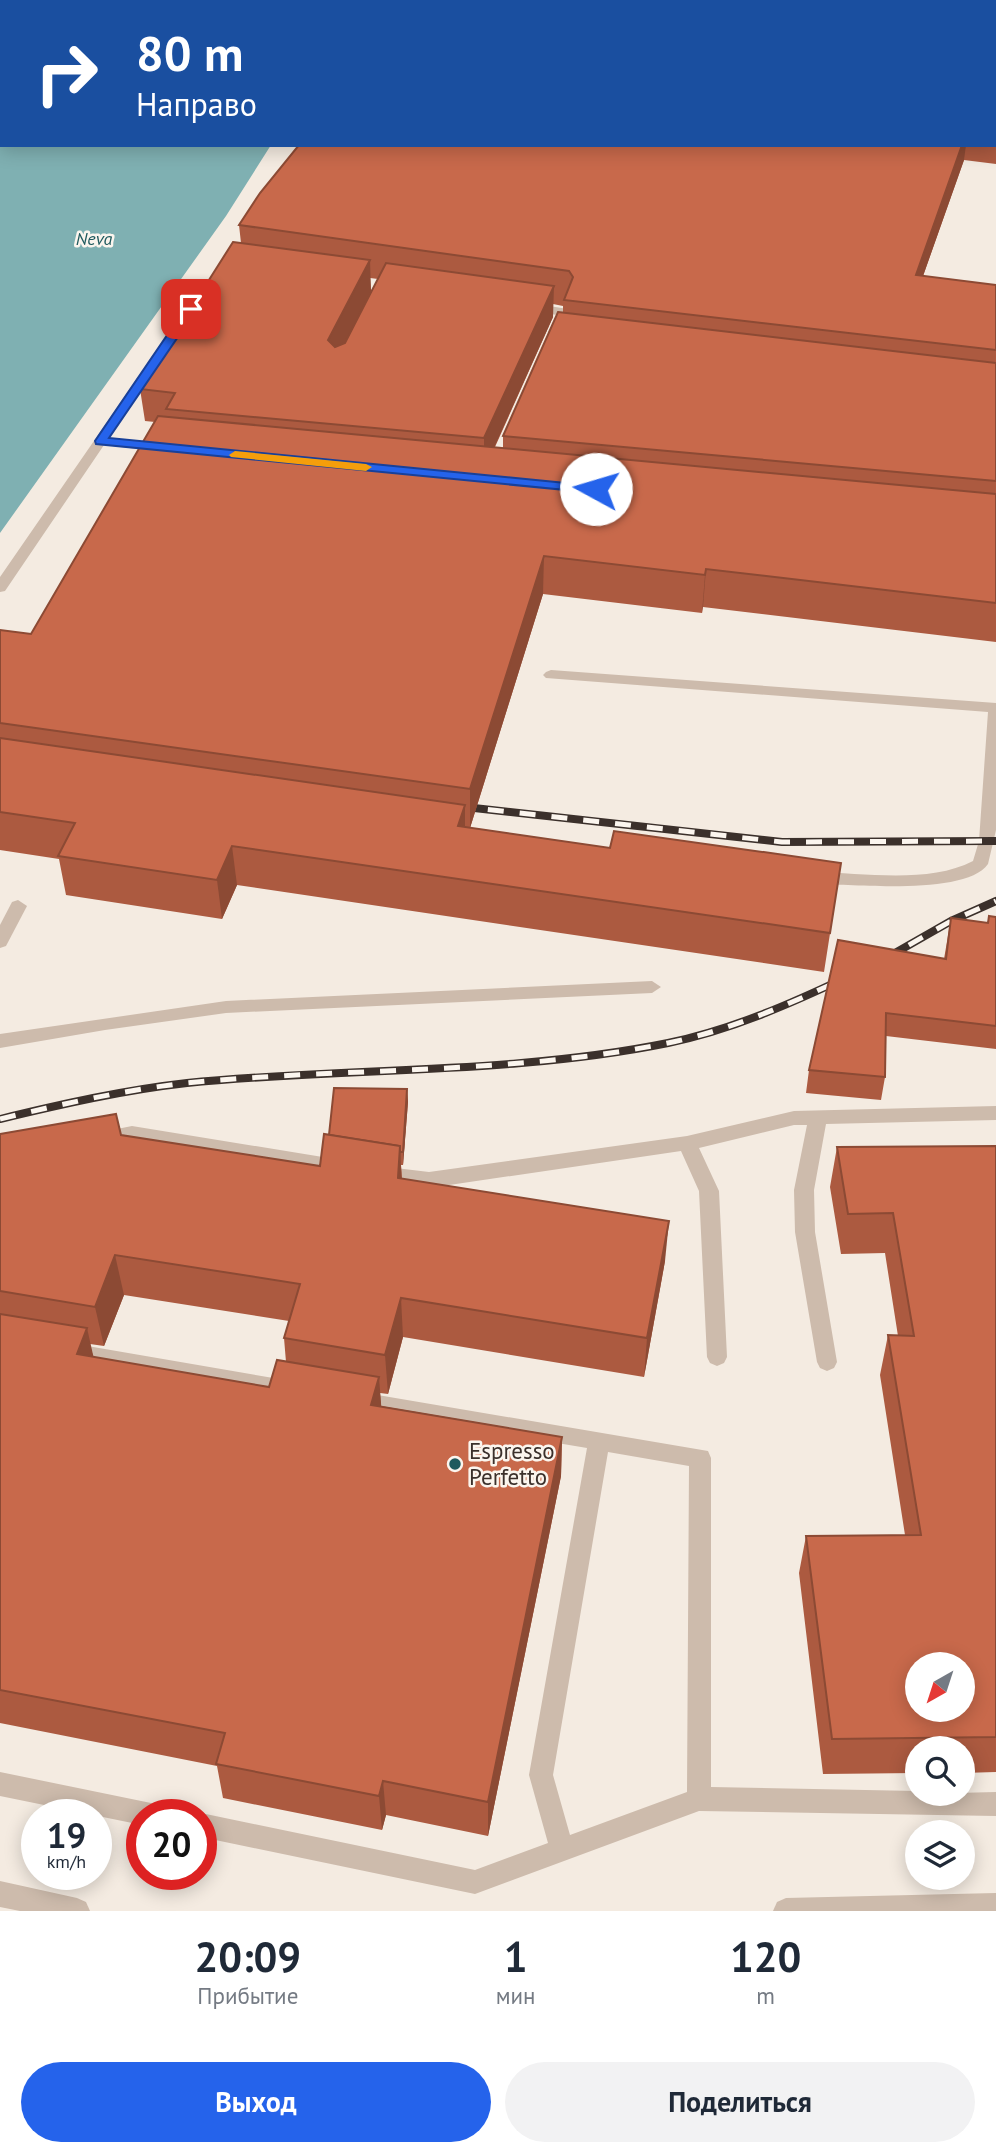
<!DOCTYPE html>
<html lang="ru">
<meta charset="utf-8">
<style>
body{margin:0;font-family:"PT Sans",sans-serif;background:#f2f2f3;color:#1f2937;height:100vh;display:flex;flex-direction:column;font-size:26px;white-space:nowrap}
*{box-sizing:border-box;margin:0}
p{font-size:23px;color:#747a83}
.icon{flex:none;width:38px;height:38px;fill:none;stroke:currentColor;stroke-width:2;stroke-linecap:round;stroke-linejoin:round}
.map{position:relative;height:1911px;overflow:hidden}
.side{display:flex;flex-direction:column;background:#fff;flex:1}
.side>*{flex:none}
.banner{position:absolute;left:0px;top:0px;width:998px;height:147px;box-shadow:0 4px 18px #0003;background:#1a4fa0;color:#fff;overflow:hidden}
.needle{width:46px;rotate:219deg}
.controls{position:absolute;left:905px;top:1652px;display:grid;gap:14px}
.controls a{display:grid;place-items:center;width:70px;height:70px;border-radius:50%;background:#fff;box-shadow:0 4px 18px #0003;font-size:35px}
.speed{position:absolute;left:21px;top:1799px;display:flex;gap:14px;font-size:35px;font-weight:700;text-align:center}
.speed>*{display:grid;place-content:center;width:91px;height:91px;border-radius:50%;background:#fff;box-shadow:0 4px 18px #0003;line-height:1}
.speed small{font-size:18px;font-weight:400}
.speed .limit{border:10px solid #d22;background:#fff;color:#111}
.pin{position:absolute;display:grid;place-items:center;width:60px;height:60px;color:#fff;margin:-30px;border-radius:14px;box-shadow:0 4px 10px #0006}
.me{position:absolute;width:77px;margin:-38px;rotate:276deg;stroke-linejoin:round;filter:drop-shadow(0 0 5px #0008)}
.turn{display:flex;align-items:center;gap:24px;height:147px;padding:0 21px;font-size:32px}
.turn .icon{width:91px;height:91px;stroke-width:2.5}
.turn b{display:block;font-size:49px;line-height:60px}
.eta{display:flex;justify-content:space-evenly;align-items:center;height:119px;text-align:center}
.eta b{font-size:42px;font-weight:700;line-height:49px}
.primary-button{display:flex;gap:14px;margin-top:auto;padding:14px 21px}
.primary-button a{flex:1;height:80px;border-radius:42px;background:#2563eb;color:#fff;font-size:28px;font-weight:700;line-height:80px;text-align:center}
.primary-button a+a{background:#f2f2f3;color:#1f2937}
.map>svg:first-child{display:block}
.water{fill:#7fb0b2}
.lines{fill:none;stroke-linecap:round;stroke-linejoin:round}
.service{fill:#cdbbac;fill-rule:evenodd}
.rail-casing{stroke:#3b302b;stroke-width:8}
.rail{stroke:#fbf5ee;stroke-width:5;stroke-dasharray:16;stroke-linecap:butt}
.wall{fill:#ac5a40;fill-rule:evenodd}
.shaded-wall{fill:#8c4a34}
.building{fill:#c8694b;stroke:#8c4a34;stroke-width:2;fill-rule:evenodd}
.route{fill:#2563eb;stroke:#184099;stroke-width:2}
.slow{fill:#f59e0b}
.poi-dot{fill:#1f5a5e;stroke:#fbf5ee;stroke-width:2.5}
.labels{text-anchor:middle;stroke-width:5;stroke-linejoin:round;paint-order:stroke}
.far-water-label{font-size:18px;font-style:italic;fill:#1f5a5e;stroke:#fbf5ee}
.near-poi-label{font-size:23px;fill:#3b302b;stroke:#fbf5ee;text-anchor:start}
</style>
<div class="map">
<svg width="996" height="1911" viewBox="0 0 996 1911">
<rect width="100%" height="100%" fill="#f4ebe1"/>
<path class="water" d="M0 0H368L2 2V145H271L226 216 0 533Z"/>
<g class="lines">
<g class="service">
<path d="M907 0H917L906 2Z"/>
<path d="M194 296 204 299 109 438 163 444 170 448 163 452 104 445 5 591 0 592V577Z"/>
<path d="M530 303 568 309 570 312 558 335 548 332 557 315 526 310V304Z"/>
<path d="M551 670 996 703V830L988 864C966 896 853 884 815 884L807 878 815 872C864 873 929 884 973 861L979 841 988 712 546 678 543 675 546 672Z"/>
<path d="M18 900 27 906 6 946 0 948V925L12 902Z"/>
<path d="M652 981 661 987 652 993 226 1013 105 1030 0 1048V1034L226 1001Z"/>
<path d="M996 1106V1120L826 1124 814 1190 815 1232 837 1362 834 1368 827 1371 820 1368 817 1362 795 1232 794 1190 807 1125H794L699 1148 719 1191 727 1357 724 1363 717 1366 710 1363 707 1357 699 1191 681 1151 429 1188 379 1180 372 1178 369 1173 372 1168 379 1166 429 1172 687 1136 794 1111Z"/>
<path d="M132 1126 341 1160 348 1162 351 1167 348 1172 341 1174 132 1140 99 1146 92 1144 90 1139 92 1134Z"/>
<path d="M70 1343 291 1381 298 1384 302 1390 298 1396 291 1399 70 1361 63 1358 60 1352 63 1346Z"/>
<path d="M360 1392 708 1451 711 1458V1787L917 1791V1794L996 1792V1816L699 1811 475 1894 201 1837V1815H196L201 1813 475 1870 548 1843 529 1775 587 1448 360 1410 353 1407 349 1401 353 1395ZM608 1452 689 1466 687 1792 570 1835 553 1775Z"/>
<path d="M0 1772 151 1803 160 1806 163 1815H142V1825L0 1796Z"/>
<path d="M0 1881 77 1898 86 1902 90 1911H20L0 1907Z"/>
<path d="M996 1893V1911H773L777 1902 786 1898Z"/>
</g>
<g class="rail-casing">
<g id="rail">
<path d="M456 806 782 842 996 841"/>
<path d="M881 961 951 921 996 901"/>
<path d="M0 1119C62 1104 124 1090 187 1083 347 1067 510 1075 668 1043 731 1030 790 1004 847 977"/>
</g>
</g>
<use href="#rail" class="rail"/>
</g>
<g class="wall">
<path d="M395 0H887L896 2H395Z"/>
<path d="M996 86V164L964 160 923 276 996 285V642L703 607 702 613 543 594 470 828 610 848 841 863 824 972 237 885 222 919 66 895 59 859 0 850V630L31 634 155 422 145 421 140 389 241 243 239 225 299 145H996ZM370 278 378 279 371 291ZM553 304 563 306V312L503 436V448L495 447 553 317Z"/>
<path d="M989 916 996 917V1049L886 1036 885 1077 881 1100 806 1093 809 1070 944 959 951 918 988 923Z"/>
<path d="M407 1089 408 1102 403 1165H401L402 1179 665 1261 644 1377 403 1337 388 1394 380 1393 381 1406 562 1437 561 1476 488 1836 386 1815 382 1830 223 1798 217 1766 0 1723V1134L121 1135 320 1166 329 1135ZM124 1295 289 1321 284 1338 286 1362 269 1387 93 1357 90 1344 104 1346Z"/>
<path d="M996 1146V1772L962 1773V1748H917V1773L823 1774 799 1573 806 1536 905 1535 880 1375 888 1335 898 1336 885 1253 841 1254 830 1187 837 1147Z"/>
</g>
<g class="shaded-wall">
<path d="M962 145H966L964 160 911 310 916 275Z"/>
<path d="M370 260 371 291 330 372 328 340Z"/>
<path d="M554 286 553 317 484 470V438Z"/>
<path d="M544 556 543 594 470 828V789Z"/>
<path d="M706 569 703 607 702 613 705 575Z"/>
<path d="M465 805V844L458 826Z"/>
<path d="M232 846 237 885 222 919 217 880Z"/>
<path d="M407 1089 408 1102 403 1165V1152Z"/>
<path d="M400 1146 402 1186 398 1178Z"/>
<path d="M669 1221 665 1261 644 1377 647 1338Z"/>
<path d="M115 1255 124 1295 104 1346 95 1307Z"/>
<path d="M401 1298 403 1337 388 1394 385 1355Z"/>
<path d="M87 1328 96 1368 77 1354Z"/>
<path d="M379 1377 382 1416 371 1405Z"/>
<path d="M562 1437 561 1476 488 1836V1802Z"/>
<path d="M383 1781 386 1815 382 1830 379 1796Z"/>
</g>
<g class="building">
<path d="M414 0H880L896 2H413Z"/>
<path d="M299 145H962L916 275 996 285V350L564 300 573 277 569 271 239 225 260 193Z"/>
<path d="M233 242 370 260 328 340 335 347 345 343 386 263 554 286 484 438 166 409 175 393 140 389Z"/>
<path d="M558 312 996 363V481L503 436Z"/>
<path d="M158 416 996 494V603L706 569 705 575 544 556 470 789 0 723V630L31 634Z"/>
<path d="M0 738 465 805 458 826 610 848 614 831 841 863 830 933 232 846 217 880 58 856 75 823 0 812Z"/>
<path d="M989 916 996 917V1026L886 1013 885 1077 809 1070 838 940 946 959 951 918 988 923Z"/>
<path d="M334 1088 407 1089 403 1152H400V1146L329 1135Z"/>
<path d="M116 1114 121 1135 320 1166 324 1134 400 1146 398 1178 669 1221 647 1338 401 1298 385 1355 284 1338 300 1284 115 1255 95 1307 0 1291V1134Z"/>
<path d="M996 1146V1737L832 1739 806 1536 921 1535 888 1335 914 1336 893 1213 848 1214 837 1147ZM917 1664H962V1710H917Z"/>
<path d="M0 1314 87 1328 77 1354 269 1387 277 1360 379 1377 371 1405 562 1437 488 1802 383 1781 379 1796 216 1764 225 1733 0 1690Z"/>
</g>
<path class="route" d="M187 306 197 309 109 438 596 486 602 489 596 493 96 444 95 441Z"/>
<path class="slow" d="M235 451 366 464 372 467 366 471 231 457 229 455Z"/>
<circle class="poi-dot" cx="455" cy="1464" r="7"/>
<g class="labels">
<g class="far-water-label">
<text x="94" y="245">Neva</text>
</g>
<g class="near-poi-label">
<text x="469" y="1459">Espresso<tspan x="469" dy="26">Perfetto</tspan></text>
</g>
</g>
</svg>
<div class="controls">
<a><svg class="needle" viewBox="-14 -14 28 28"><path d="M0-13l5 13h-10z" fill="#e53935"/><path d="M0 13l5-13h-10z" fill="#747a83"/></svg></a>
<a><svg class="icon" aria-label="search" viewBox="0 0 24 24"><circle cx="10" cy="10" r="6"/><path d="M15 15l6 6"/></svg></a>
<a><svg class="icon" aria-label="layers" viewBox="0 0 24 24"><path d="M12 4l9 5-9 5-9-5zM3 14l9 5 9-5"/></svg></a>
</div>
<div class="speed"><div>19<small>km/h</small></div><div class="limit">20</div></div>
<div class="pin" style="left:191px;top:309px;background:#d93025"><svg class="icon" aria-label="arrive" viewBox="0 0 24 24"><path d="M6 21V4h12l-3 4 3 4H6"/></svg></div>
<svg class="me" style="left:596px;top:489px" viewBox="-20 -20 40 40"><circle r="19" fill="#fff"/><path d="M0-13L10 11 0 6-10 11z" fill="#2563eb"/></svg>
<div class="banner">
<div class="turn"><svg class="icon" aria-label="right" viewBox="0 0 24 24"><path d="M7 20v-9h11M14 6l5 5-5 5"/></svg><div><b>80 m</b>Направо</div></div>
</div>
</div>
<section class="side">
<div class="eta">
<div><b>20:09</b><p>Прибытие</p></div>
<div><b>1</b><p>мин</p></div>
<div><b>120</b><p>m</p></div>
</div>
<div class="primary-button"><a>Выход</a><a>Поделиться</a></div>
</section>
